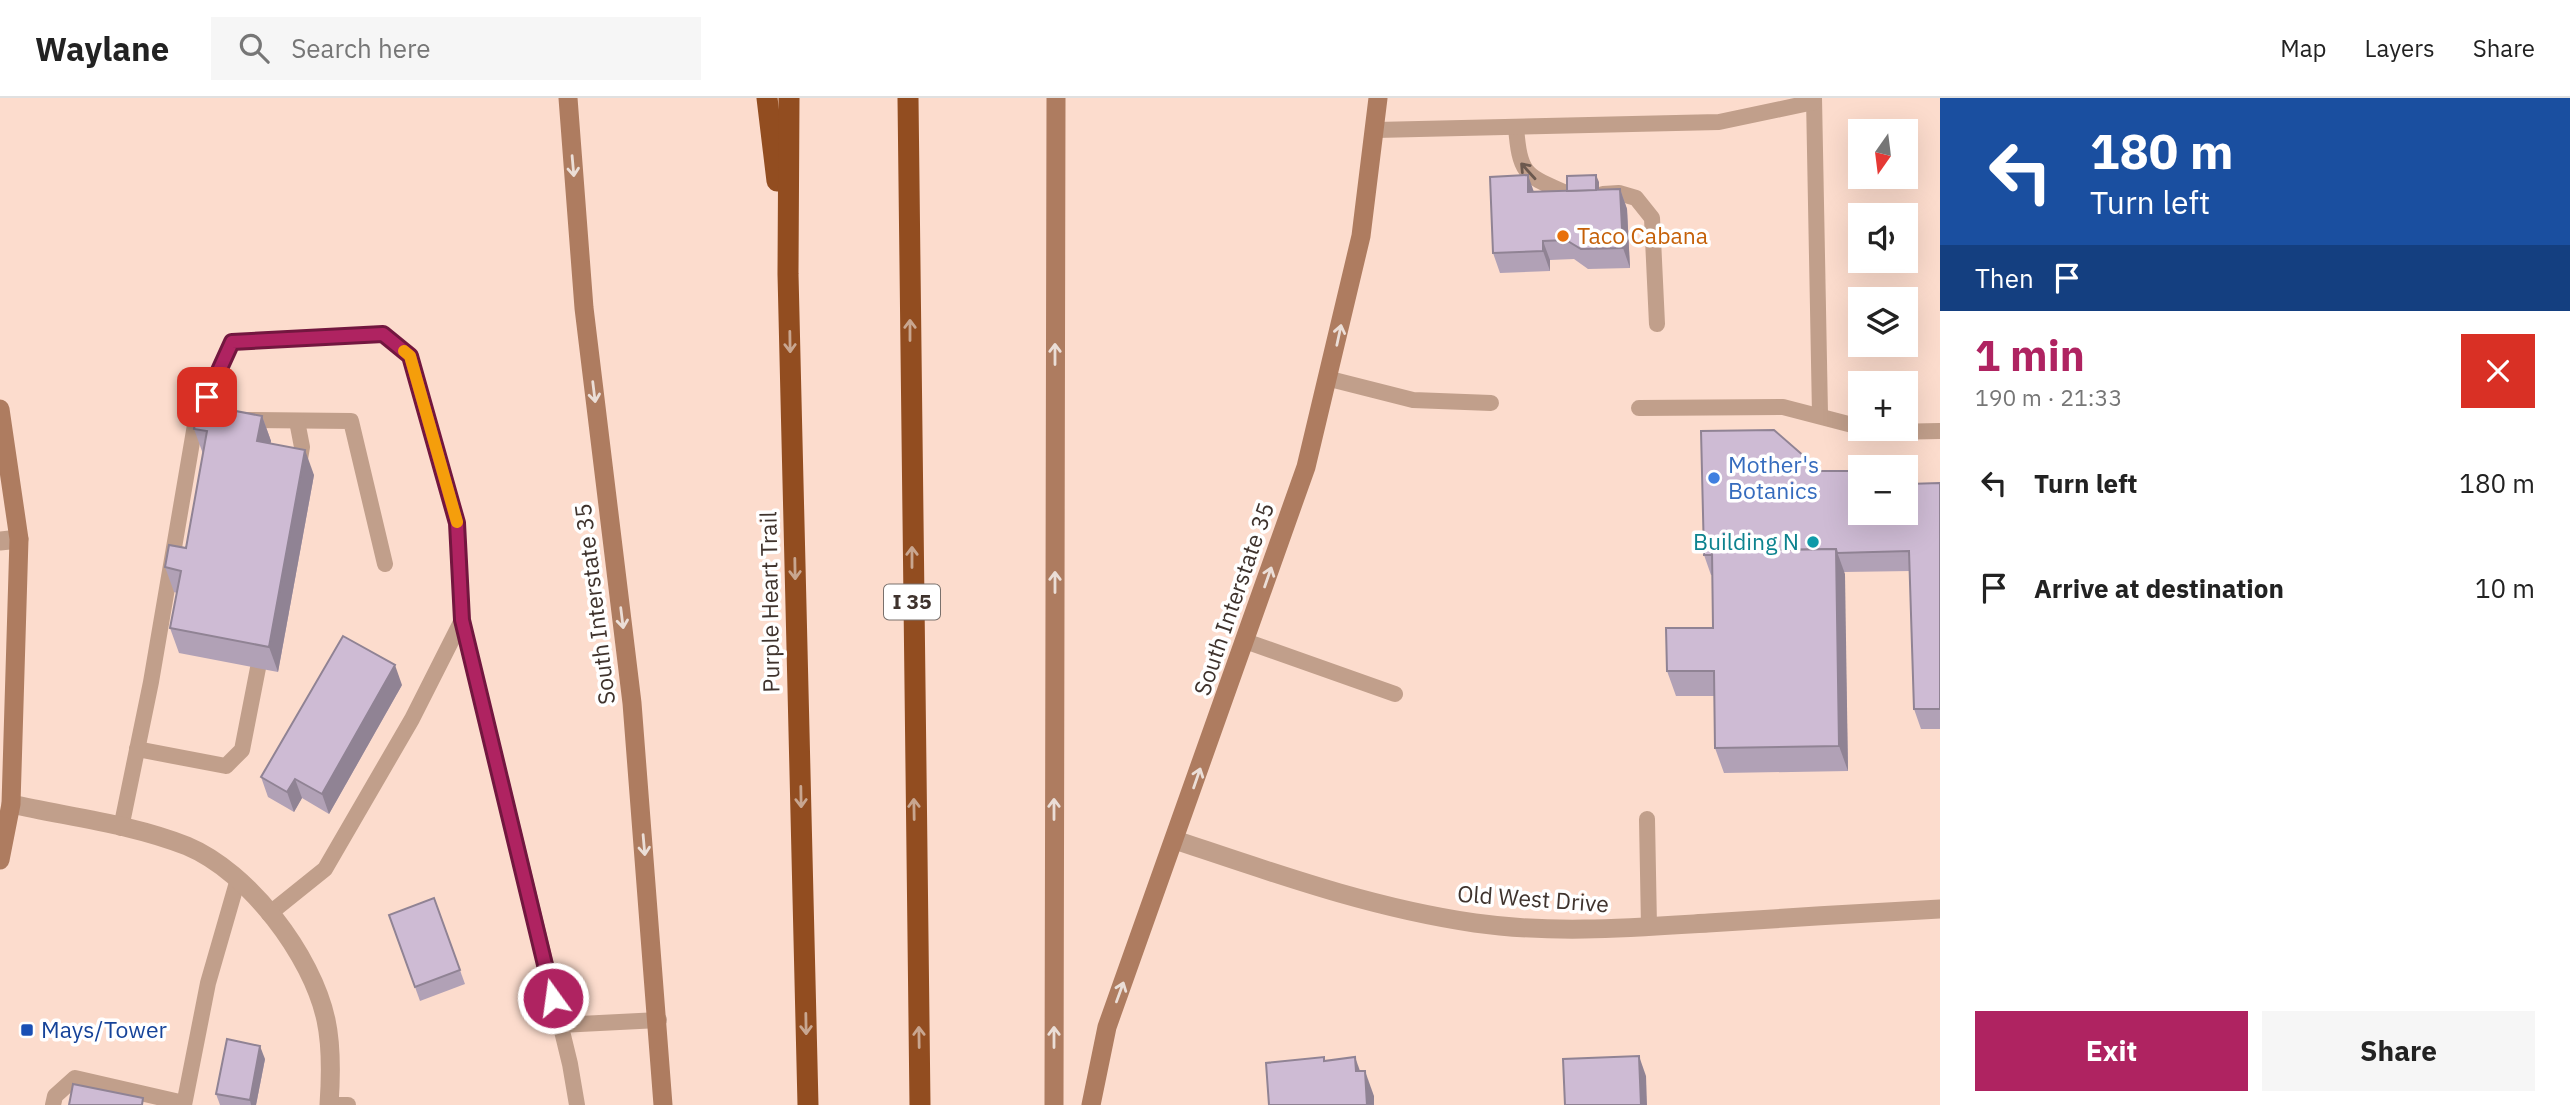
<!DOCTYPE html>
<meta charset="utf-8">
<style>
body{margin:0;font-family:"IBM Plex Sans",sans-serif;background:#f6f6f6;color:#222;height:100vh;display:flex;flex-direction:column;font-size:26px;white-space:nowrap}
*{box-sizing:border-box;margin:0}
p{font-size:23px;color:#767676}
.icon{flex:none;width:38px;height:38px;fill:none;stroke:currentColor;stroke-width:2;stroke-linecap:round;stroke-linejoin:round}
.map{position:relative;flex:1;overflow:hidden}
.drawer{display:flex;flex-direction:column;background:#fff;width:630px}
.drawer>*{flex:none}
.top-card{background:#1a4fa0;color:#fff;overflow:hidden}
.needle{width:46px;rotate:194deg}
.controls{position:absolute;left:1848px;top:21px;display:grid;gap:14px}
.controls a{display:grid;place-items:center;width:70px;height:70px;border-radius:0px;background:#fff;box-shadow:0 7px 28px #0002;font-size:35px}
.pin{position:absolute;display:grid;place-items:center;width:60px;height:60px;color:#fff;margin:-30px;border-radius:14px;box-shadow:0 4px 10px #0006}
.me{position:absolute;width:77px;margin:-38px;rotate:346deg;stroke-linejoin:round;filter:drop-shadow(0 0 5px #0008)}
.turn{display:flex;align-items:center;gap:24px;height:147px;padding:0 35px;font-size:32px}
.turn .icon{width:91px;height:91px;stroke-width:2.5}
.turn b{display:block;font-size:49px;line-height:60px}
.then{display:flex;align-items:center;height:66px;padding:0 35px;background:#0003;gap:14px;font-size:26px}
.round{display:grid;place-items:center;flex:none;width:74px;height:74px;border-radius:0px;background:#f6f6f6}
.head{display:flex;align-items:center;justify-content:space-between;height:119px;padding:0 35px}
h1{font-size:42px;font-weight:700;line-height:52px;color:#af2361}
.button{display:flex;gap:14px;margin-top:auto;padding:14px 35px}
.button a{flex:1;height:80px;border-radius:0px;background:#af2361;color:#fff;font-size:28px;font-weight:700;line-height:80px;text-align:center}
.button a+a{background:#f6f6f6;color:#222}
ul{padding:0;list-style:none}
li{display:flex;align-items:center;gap:21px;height:105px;padding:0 35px}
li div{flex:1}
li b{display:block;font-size:26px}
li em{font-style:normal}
header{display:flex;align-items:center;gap:42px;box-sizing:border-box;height:98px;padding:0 35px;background:#fff;border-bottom:2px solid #e0e0e0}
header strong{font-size:33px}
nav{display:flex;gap:38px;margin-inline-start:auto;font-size:24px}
.search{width:490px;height:63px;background:#f6f6f6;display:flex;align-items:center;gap:18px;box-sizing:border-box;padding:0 24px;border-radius:0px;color:#767676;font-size:26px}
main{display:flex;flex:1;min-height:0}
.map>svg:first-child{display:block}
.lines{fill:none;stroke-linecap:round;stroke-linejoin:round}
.service{stroke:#c19f8b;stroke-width:16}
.minor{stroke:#c19f8b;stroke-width:19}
.secondary{stroke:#ae7c60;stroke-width:19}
.motorway{stroke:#924d20;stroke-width:21}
.wall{fill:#b1a1b6}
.shaded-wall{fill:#908394}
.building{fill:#cebbd4;stroke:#908394;stroke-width:2}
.oneway{stroke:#ebded7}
.oneway2{stroke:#6c594e}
.oneway3{stroke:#c8a690}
.route-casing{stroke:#72173f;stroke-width:18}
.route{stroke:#af2361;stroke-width:12}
.slow{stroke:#f59e0b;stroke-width:12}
.food-dot{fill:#e8710a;stroke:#fff;stroke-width:2.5}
.shop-dot{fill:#3f7fe0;stroke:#fff;stroke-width:2.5}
.culture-dot{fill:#0f9aa8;stroke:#fff;stroke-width:2.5}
.transit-dot{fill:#1a4fb4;stroke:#fff;stroke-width:2.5}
.labels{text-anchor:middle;stroke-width:7;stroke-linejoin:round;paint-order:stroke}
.shield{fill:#fff;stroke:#79706c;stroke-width:2}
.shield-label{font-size:21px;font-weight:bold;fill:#3f332d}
.food-label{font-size:23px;fill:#c56008;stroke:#fff;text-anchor:start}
.shop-label{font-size:23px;fill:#366cbe;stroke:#fff;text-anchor:start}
.culture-label{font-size:23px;fill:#0d838f;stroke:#fff;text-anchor:end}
.street-label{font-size:23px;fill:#3f332d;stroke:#fff}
.transit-label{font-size:23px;fill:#164399;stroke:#fff;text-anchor:start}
</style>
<header>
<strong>Waylane</strong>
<div class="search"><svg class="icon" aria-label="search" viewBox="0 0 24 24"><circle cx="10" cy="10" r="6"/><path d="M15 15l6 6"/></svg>Search here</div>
<nav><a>Map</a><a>Layers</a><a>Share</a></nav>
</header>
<main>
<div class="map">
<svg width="1940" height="1007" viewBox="0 0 1940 1007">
<rect width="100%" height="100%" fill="#fcdccd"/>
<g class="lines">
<g class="service">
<path d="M1814 0 1820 316"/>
<path d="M1516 29C1520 79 1526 77 1570 97"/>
<path d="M1376 32 1719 24 1814 4"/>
<path d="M1603 96 1619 95 1636 100 1652 120 1657 226"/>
<path d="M1330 281 1413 302 1491 305"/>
<path d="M1639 310 1783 309 1860 329"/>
<path d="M244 322 351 323 385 466"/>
<path d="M297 323 302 349 298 373"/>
<path d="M1872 331 1889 334 1940 333"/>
<path d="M1245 543 1395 596"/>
<path d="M137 651 226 668 242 652 258 570"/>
<path d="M1647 721 1649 829"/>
<path d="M121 730 151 584 196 321 232 244 383 236 410 258 457 424 462 522 570 966 577 1007"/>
<path d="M269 816 325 771 412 621 462 522"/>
<path d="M560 927 659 922"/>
<path d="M53 1007 55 998 75 980 184 1005"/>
<path d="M184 1007 208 885 238 781"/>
<path d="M329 1007H348"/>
</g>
<g class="minor">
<path d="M0 443 19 441"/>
<path d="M11 706C69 719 132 726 187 748 249 774 312 857 326 922 332 950 331 979 329 1007"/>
<path d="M1175 742C1274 775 1371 810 1475 825 1553 836 1630 830 1708 825 1785 820 1863 815 1940 811"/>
</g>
<g class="secondary">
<path d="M568 0 584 210 632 605 663 1007"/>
<path d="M0 311 19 441 11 706 0 762"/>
<path d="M1054 1007 1056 0"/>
<path d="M1091 1007 1107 929 1306 369 1361 138 1378 0"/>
</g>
<g class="motorway">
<path d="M767 0 777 83"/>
<path d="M789 0 788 176 808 1007"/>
<path d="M908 0 920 1007"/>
</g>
</g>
<g class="wall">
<path d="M1599 84V92L1620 91 1627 111 1630 170 1588 171 1574 161 1550 162V173L1500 175 1493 155 1534 94 1567 93Z"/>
<path d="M262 318 271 343 270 346 314 377 278 574 179 555 170 530 177 495 174 494 165 469 186 450 203 356 194 331Z"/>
<path d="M1908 372 1913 386 1940 385V631H1921L1914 611 1910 473 1844 474 1848 673 1724 675 1715 650 1714 598H1676L1667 573 1713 530 1712 477H1711L1704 457 1821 373Z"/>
<path d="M402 587 329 716 302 700 294 714 268 699 261 679Z"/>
<path d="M434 800 465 886 420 903 389 817Z"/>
<path d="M265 961 256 1007H220L216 996Z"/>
</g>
<g class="shaded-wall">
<path d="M1528 77 1535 97 1528 94Z"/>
<path d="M1596 77 1599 84V112L1596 105Z"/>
<path d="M1620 91 1627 111 1630 170 1623 150Z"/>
<path d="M1543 143 1550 162V173L1543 153Z"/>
<path d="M262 318 271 343 266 368 257 343Z"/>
<path d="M305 352 314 377 278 574 269 549Z"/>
<path d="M1908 372 1915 392 1908 386Z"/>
<path d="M1836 451 1845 476 1848 673 1839 648Z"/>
<path d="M395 567 402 587 329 716 322 696Z"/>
<path d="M295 681 302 700 294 714 287 694Z"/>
<path d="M260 948 265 961 256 1007H251L250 1002Z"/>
<path d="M1639 958 1646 978 1647 1007H1641Z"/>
<path d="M1355 959 1364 984 1356 973Z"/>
<path d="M1365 973 1374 998V1007H1367Z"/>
</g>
<g class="building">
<path d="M1528 77V94L1620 91 1623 150 1581 151 1566 142 1543 143V153L1493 155 1490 79Z"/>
<path d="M1596 77V92L1567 93V78Z"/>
<path d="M199 306 262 318 257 343 305 352 269 549 170 530 181 473 165 469 169 447 186 450 207 333 194 331Z"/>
<path d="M1774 332 1821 373H1860V415H1906V372H1908V386L1940 385V611H1914L1909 453 1837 455 1836 451 1712 453V457H1704L1701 333Z"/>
<path d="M1836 451 1839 648 1715 650 1714 573H1667L1666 530H1713L1712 453Z"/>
<path d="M343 538 395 567 322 696 295 681 287 694 261 679Z"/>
<path d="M434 800 460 872 415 889 389 817Z"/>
<path d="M227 941 260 948 250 1002 216 996Z"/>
<path d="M1639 958 1641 1007H1565L1563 961Z"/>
<path d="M1324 959V963L1355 959 1356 973H1365L1367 1007H1269L1266 965Z"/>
<path d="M73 986 143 1000 142 1007H69Z"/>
</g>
<defs><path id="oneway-shaft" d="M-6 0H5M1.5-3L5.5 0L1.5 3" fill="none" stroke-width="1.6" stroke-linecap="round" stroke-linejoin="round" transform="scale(1.75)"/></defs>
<g class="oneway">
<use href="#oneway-shaft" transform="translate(573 68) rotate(85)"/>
<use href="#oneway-shaft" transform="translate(1339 237) rotate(-78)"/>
<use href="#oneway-shaft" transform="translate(1055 256) rotate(-90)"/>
<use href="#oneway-shaft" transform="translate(594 294) rotate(83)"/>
<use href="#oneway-shaft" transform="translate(1268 479) rotate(-71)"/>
<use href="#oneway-shaft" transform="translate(1055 484) rotate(-90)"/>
<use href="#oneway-shaft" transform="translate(622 520) rotate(83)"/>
<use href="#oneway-shaft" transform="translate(1197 680) rotate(-71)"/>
<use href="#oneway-shaft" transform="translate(1054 711) rotate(-90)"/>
<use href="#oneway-shaft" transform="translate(644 747) rotate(85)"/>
<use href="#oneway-shaft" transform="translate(1120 894) rotate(-70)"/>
<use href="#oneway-shaft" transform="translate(1054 939) rotate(-90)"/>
</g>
<use class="oneway2" href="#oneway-shaft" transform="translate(1528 73) rotate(-132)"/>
<g class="oneway3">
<use href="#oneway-shaft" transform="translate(910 232) rotate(-90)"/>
<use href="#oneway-shaft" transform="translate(790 244) rotate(89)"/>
<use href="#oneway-shaft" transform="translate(912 459) rotate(-90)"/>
<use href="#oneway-shaft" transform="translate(795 471) rotate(89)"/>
<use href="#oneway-shaft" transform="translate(801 699) rotate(89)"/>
<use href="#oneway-shaft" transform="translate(914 711) rotate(-91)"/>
<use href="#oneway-shaft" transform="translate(806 926) rotate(89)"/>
<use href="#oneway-shaft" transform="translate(919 939) rotate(-91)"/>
</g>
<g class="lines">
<g class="route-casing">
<path id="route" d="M207 299 232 244 383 236 410 258 457 425 462 522 553 900"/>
</g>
<use href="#route" class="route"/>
<path class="slow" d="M404 253 410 258 457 424"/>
</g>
<circle class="food-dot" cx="1563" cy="138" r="7"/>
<circle class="shop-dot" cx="1714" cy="380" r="7"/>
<circle class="culture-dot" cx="1813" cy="444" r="7"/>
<rect class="transit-dot" x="20" y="925" width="14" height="14" rx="3.5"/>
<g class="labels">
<rect class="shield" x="884" y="486.5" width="56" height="35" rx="5"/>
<g class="shield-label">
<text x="912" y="511">I 35</text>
</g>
<g class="food-label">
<text x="1577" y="146">Taco Cabana</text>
</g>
<g class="shop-label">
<text x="1728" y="375">Mother's<tspan x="1728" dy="26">Botanics</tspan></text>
</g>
<g class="culture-label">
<text x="1799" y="452">Building N</text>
</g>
<g class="street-label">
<text transform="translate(1234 501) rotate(-71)" y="8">South Interstate 35</text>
<text transform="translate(770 504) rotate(-91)" y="8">Purple Heart Trail</text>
<text transform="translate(595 506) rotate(-97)" y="8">South Interstate 35</text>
<text transform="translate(1533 801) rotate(4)" y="8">Old West Drive</text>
</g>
<g class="transit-label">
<text x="41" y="940">Mays/Tower</text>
</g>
</g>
</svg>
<div class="controls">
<a><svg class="needle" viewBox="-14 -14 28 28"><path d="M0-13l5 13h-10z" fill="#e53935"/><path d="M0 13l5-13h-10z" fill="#767676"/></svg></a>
<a><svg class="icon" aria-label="sound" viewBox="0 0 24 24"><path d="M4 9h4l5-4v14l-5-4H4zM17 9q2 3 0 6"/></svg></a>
<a><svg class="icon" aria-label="layers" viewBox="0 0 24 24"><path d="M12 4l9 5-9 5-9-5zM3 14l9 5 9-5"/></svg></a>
<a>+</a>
<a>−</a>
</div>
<div class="pin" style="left:207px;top:299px;background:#d93025"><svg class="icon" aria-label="arrive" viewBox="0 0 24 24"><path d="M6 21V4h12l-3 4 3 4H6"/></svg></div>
<svg class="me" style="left:553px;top:900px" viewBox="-20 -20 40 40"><circle r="17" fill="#af2361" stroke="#fff" stroke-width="3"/><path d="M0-11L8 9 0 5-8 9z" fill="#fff"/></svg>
</div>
<section class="drawer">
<div class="top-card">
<div class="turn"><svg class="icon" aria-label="left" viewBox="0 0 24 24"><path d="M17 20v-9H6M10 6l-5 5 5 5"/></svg><div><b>180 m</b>Turn left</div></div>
<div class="then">Then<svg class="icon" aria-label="arrive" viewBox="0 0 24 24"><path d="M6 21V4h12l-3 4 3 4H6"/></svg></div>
</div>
<div class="head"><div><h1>1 min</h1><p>190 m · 21:33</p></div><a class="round" style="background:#d93025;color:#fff"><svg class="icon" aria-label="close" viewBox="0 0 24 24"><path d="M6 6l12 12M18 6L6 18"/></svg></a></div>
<ul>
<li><svg class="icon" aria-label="left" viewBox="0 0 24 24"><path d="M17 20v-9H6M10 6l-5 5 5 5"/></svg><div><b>Turn left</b></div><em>180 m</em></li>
<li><svg class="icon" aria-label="arrive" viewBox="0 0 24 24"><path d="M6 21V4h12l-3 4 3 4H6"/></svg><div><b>Arrive at destination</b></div><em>10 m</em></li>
</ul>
<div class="button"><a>Exit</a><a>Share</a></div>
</section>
</main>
